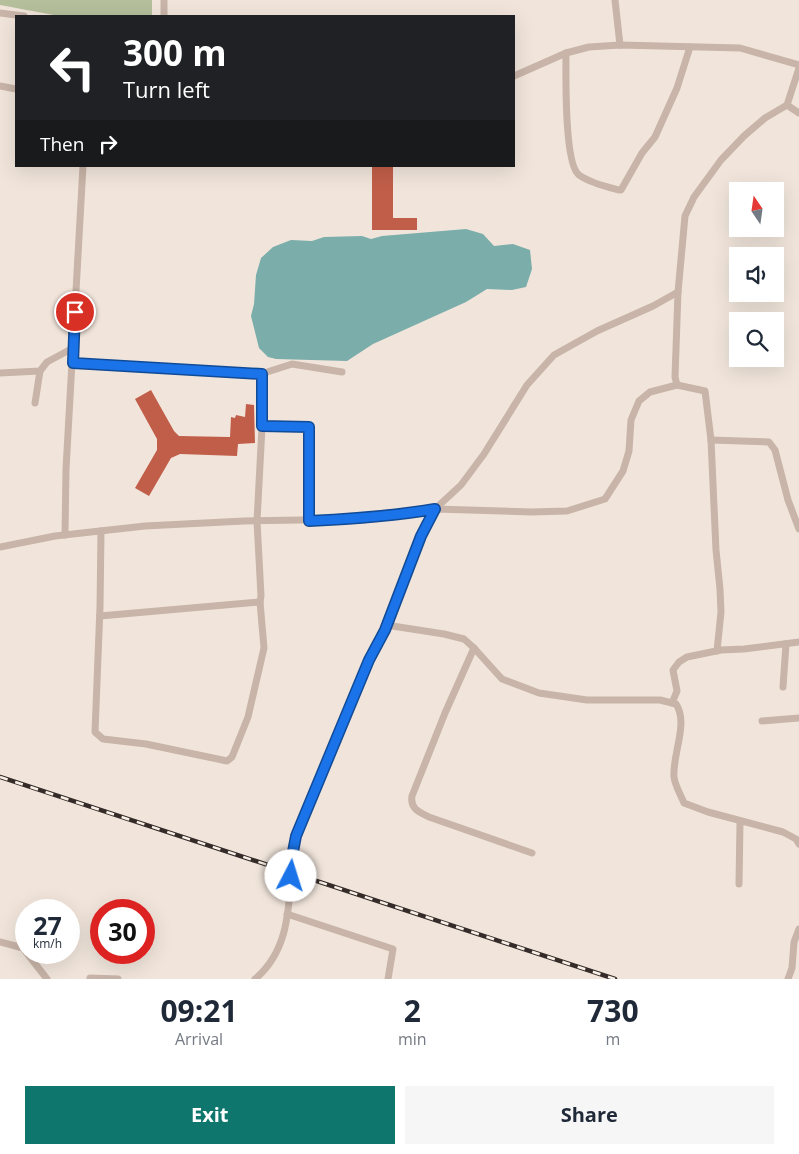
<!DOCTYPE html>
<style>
body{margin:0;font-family:"Open Sans",sans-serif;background:#f6f6f7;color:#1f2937;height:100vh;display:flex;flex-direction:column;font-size:19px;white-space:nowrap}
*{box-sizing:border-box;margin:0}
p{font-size:16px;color:#747a83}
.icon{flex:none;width:28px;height:28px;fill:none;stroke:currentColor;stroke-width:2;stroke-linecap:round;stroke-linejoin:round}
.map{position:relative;height:979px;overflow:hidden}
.side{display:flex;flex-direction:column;background:#fff;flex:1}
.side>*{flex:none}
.guide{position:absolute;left:15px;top:15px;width:500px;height:152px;border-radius:0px;box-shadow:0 5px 20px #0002;background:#202124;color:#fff;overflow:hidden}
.needle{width:32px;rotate:347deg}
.controls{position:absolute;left:729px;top:182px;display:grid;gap:10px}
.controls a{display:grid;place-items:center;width:55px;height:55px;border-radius:0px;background:#fff;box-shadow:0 5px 20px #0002;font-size:25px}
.speed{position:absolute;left:15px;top:899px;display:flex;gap:10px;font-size:25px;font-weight:700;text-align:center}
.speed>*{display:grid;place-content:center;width:65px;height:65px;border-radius:50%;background:#fff;box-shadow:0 5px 20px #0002;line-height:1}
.speed small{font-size:12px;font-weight:400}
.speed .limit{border:8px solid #d22;background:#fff;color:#111}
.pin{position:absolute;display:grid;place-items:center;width:42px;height:42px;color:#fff;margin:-21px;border:2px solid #fff;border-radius:50%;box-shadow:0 1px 5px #0007}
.me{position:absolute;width:55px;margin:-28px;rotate:5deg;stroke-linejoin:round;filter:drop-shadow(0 0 4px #0008)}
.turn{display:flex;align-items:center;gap:18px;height:105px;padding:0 25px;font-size:22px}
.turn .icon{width:65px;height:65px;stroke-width:2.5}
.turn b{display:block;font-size:35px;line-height:42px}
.then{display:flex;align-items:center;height:48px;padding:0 25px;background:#0003;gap:10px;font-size:19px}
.eta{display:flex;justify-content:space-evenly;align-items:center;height:85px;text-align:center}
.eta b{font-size:30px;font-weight:700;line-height:35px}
.button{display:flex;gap:10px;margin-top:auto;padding:10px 25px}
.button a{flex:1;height:58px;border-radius:0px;background:#0f766e;color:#fff;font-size:20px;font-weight:700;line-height:58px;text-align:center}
.button a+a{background:#f6f6f7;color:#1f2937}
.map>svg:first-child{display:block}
.green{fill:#b6bf9c}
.water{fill:#7badab}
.building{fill:#c15e49}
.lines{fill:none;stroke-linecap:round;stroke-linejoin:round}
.street{stroke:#c8b4a8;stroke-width:7}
.rail-casing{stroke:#352b28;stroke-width:4.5}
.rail{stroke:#f9f0e8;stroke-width:2.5;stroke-dasharray:8;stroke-linecap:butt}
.route-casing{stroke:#114b97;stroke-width:12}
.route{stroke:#1a73e8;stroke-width:9}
</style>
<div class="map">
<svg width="799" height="979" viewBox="0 0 799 979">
<rect width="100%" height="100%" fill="#f1e5db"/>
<path class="green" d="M0 0H152V16H59L0 5Z"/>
<path class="water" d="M466 229 483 234 494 246 513 244 530 250 532 269 526 287 512 290 487 289 466 302 373 344 347 361 276 359 268 357 259 348 251 316 254 304 256 275 261 258 273 247 291 240 312 241 324 237 362 236 371 239 382 236Z"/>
<g class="building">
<path d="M372 166H393V218H417V230H372Z"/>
<path d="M151 390 174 431 179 436 230 437 231 417 235 418 236 415 245 417 246 404 254 405 255 443 238 444 237 456 180 454 171 458 149 496 135 488 157 450V439L135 399Z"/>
</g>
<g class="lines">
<g class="street">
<path d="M615 0 620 45"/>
<path d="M0 13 24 16"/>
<path d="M164 16V0"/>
<path d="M566 53C566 73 564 164 579 175 590 183 607 187 619 190H621L642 153 655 137 677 88 690 47"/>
<path d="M514 76 566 53 589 47 620 45 740 48 799 65"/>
<path d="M0 86 16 89"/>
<path d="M787 105 799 113"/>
<path d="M73 363 261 374 292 364 342 372"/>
<path d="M0 373 40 371 47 362 73 348"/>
<path d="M261 374 262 427H309V521"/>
<path d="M677 385 675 377 678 292"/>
<path d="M35 403 40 371"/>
<path d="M711 440 769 442 775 450 788 500 799 529"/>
<path d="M101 531 100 607 95 732 103 739 146 744 227 761 232 757 248 717 264 648 260 602 261 596 257 521 262 427"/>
<path d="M65 535 66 469 83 166"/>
<path d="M0 547 55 536 145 526 244 521 362 519 399 515 435 509 461 485 484 454 527 385 554 355 597 331 653 306 678 292 685 216 694 197 721 160 744 136 765 118 787 105 799 68"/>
<path d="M100 616 260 602"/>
<path d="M386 625 444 634 464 639 474 648 502 679 539 693 587 700H660L676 704C689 723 672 755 674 777 675 786 681 795 684 803L708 812 783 832 796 839 799 844"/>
<path d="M474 648 445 713 412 796C410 809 419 812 429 817L532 853"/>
<path d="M783 687 786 644"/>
<path d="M672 703 677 691 673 670 679 662 687 657 721 650 744 649 799 642"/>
<path d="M762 721 799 718"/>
<path d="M739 884 740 822"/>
<path d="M287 914 393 949 388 979"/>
<path d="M0 942 23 948 26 952"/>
<path d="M26 952 47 979"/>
<path d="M90 979V978L118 979"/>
<path d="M255 979C298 943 286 885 296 836L369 660 385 629 421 536 435 509 531 512 567 511 605 499 623 471 629 451 631 420 639 401 650 392 677 385 705 391 711 440 716 550 720 589 721 612 717 651"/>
<path d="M788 979 792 968 794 942 799 929"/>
</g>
<g class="rail-casing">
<path id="rail" d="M0 777 615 979"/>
</g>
<use href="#rail" class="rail"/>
</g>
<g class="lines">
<g class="route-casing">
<path id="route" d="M75 312 73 363 262 374V426L309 427V521C352 519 393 516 435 509L421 536 385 630 369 660 296 836 292 857 291 876"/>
</g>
<use href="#route" class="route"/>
</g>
</svg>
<div class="controls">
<a><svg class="needle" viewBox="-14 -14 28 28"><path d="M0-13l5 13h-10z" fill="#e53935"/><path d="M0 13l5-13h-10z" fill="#747a83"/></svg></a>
<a><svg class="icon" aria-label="sound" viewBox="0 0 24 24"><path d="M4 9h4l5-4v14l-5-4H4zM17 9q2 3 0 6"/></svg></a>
<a><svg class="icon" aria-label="search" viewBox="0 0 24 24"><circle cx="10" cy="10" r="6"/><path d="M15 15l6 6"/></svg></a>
</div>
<div class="speed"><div>27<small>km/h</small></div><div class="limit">30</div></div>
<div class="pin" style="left:75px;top:312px;background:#d93025"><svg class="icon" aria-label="arrive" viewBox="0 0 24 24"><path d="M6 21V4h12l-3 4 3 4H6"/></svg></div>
<svg class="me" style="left:291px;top:876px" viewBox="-20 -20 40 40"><circle r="19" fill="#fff"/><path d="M0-13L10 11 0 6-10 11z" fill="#1a73e8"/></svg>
<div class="guide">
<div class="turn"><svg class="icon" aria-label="left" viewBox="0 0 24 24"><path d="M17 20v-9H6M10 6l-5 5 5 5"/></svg><div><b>300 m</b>Turn left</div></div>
<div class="then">Then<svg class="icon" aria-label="right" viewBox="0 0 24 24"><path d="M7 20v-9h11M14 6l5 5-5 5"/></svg></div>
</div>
</div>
<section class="side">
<div class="eta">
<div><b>09:21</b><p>Arrival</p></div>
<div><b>2</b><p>min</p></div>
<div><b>730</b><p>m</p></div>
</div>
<div class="button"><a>Exit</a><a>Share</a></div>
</section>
